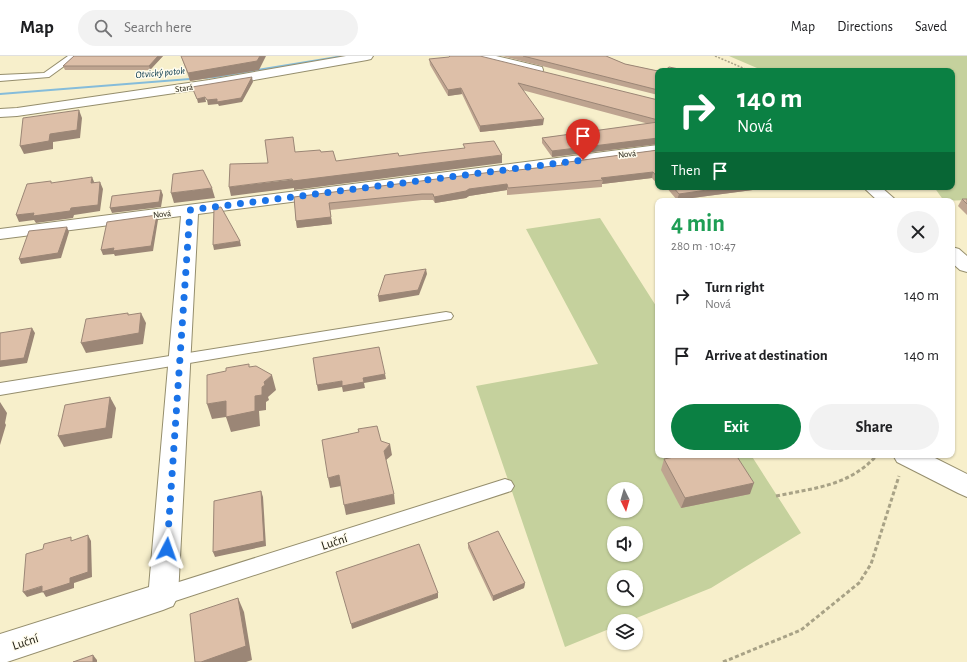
<!DOCTYPE html>
<meta charset="utf-8">
<style>
body{margin:0;font-family:"Alegreya Sans",sans-serif;background:#f2f2f2;color:#202124;height:100vh;display:flex;flex-direction:column;font-size:15px;white-space:nowrap}
*{box-sizing:border-box;margin:0}
p{font-size:13px;color:#757577}
.icon{flex:none;width:22px;height:22px;fill:none;stroke:currentColor;stroke-width:2;stroke-linecap:round;stroke-linejoin:round}
.map{position:relative;flex:1;overflow:hidden}
.side{position:absolute;left:655px;top:142px;width:300px;height:260px;display:flex;flex-direction:column;background:#fff;border-radius:8px;box-shadow:0 1px 3px #0004}
.side>*{flex:none}
.banner{position:absolute;left:655px;top:12px;width:300px;height:122px;border-radius:8px;box-shadow:0 1px 3px #0004;background:#0b8043;color:#fff;overflow:hidden}
.needle{width:26px;rotate:175deg}
.controls{position:absolute;left:607px;top:426px;display:grid;gap:8px}
.controls a{display:grid;place-items:center;width:36px;height:36px;border-radius:50%;background:#fff;box-shadow:0 1px 3px #0004;font-size:20px}
.pin{position:absolute;display:grid;place-items:center;width:34px;height:34px;color:#fff;margin:-41px -17px;border-radius:50% 50% 50% 0;rotate:-45deg;box-shadow:0 0 4px #0007}
.pin .icon{rotate:45deg}
.me{position:absolute;width:44px;margin:-22px;rotate:4deg;stroke-linejoin:round;filter:drop-shadow(0 0 3px #0008)}
.turn{display:flex;align-items:center;gap:14px;height:84px;padding:0 16px;font-size:18px}
.turn .icon{width:52px;height:52px;stroke-width:2.5}
.turn b{display:block;font-size:28px;line-height:34px}
.then{display:flex;align-items:center;height:38px;padding:0 16px;background:#0003;gap:8px;font-size:15px}
.round{display:grid;place-items:center;flex:none;width:42px;height:42px;border-radius:21px;background:#f2f2f2}
.overview{display:flex;align-items:center;justify-content:space-between;height:68px;padding:0 16px}
h1{font-size:24px;font-weight:700;line-height:30px;color:#1e9e55}
.button{display:flex;gap:8px;margin-top:auto;padding:8px 16px}
.button a{flex:1;height:46px;border-radius:24px;background:#0b8043;color:#fff;font-size:16px;font-weight:700;line-height:46px;text-align:center}
.button a+a{background:#f2f2f2;color:#202124}
ul{padding:0;list-style:none}
li{display:flex;align-items:center;gap:12px;height:60px;padding:0 16px}
li div{flex:1}
li b{display:block;font-size:15px}
li em{font-style:normal}
header{display:flex;align-items:center;gap:24px;box-sizing:border-box;height:56px;padding:0 20px;background:#fff;border-bottom:1px solid #e0e0e0}
header strong{font-size:19px}
nav{display:flex;gap:22px;margin-inline-start:auto;font-size:14px}
.search{width:280px;height:36px;background:#f2f2f2;display:flex;align-items:center;gap:10px;box-sizing:border-box;padding:0 14px;border-radius:22px;color:#757577;font-size:15px}
.map>svg:first-child{display:block}
.green{fill:#c5d19d;fill-rule:evenodd}
.lines{fill:none;stroke-linecap:round;stroke-linejoin:round}
.stream{fill:#85bcda;fill-rule:evenodd}
.lane-casing{stroke:#958e6d;stroke-width:2}
.street-casing{stroke:#958e6d;stroke-width:2}
.path-far1{stroke:#a8a286;stroke-width:1.5;stroke-dasharray:2 1.5;stroke-linecap:butt}
.path{stroke:#a8a286;stroke-width:3;stroke-dasharray:4 2.5;stroke-linecap:butt}
.lane{fill:#fff;fill-rule:evenodd}
.street{fill:#fff;fill-rule:evenodd}
.wall{fill:#bea490}
.shaded-wall{fill:#9b8676}
.building{fill:#ddbfa8;stroke:#9b8676}
.route{stroke:#1a73e8;stroke-width:7;stroke-dasharray:0 12.6}
.labels{text-anchor:middle;stroke-width:3;stroke-linejoin:round;paint-order:stroke}
.far-street-label{font-size:9px;fill:#1b180b;stroke:#fffcee}
.far-water-label{font-size:10px;font-style:italic;fill:#003247;stroke:#fffcee}
.near-street-label{font-size:13px;fill:#1b180b;stroke:#fffcee}
</style>
<header>
<strong>Map</strong>
<div class="search"><svg class="icon" aria-label="search" viewBox="0 0 24 24"><circle cx="10" cy="10" r="6"/><path d="M15 15l6 6"/></svg>Search here</div>
<nav><a>Map</a><a>Directions</a><a>Saved</a></nav>
</header>
<div class="map">
<svg width="967" height="606" viewBox="0 0 967 606">
<rect width="100%" height="100%" fill="#f7efcb"/>
<g class="green">
<path d="M729 0H967V144L944 145 934 131H952V15H764Z"/>
<path d="M600 162 658 253V399H751L801 477 711 532 629 565H614V571L565 591 476 330 598 308 526 173ZM614 433H636V455H614ZM614 477H636V499H614ZM614 521H636V543H614Z"/>
</g>
<g class="lines">
<path class="stream" d="M337 0H347L215 22 0 39V37L215 20Z"/>
<g class="lane-casing">
<g id="lane">
<path d="M68 0H78L49 21 0 25V19L44 17Z"/>
<path d="M446 256 451 257 453 260 451 263 0 339V327Z"/>
<path d="M505 423 511 425 514 430 511 435 163 549 156 547 153 540 156 533 163 531Z"/>
</g>
</g>
<g class="street-casing">
<g id="street">
<path d="M346 0H373L371 3 367 4 209 32 17 60 0 61V53L17 52 209 24Z"/>
<path d="M475 0H496L542 11 543 14 542 17 537 18 477 3Z"/>
<path d="M658 89V99L198 158 178 540 173 550 163 554 7 606H0V578L149 531 181 160 0 183V173Z"/>
<path d="M863 131H881L897 145H878Z"/>
<path d="M952 191 959 193 967 200V216L960 214 952 207Z"/>
<path d="M893 399H929L967 418V441L958 437 897 406Z"/>
</g>
</g>
<path class="path-far1" d="M715 0 750 15"/>
<g class="path">
<path d="M776 440C814 432 850 430 877 399"/>
<path d="M723 606 801 574 859 527 871 508 899 420"/>
</g>
<use href="#lane" class="lane"/>
<use href="#street" class="street"/>
</g>
<g class="wall">
<path d="M74 0H163L150 14H65L63 10Z"/>
<path d="M181 0 259 14 190 25Z"/>
<path d="M502 0H606L625 8 658 15V39Z"/>
<path d="M429 3 658 44V88L552 101 542 87V82L649 68 522 34 543 69 480 76 462 38 448 40 430 9Z"/>
<path d="M658 94V129L652 122 602 128V131L507 139V134L469 140 466 142 435 147 433 144H422L330 154 332 168 297 172 296 165 294 141 561 109V107Z"/>
<path d="M666 131H767V132L677 144Z"/>
<path d="M962 143H967V159L958 150Z"/>
<path d="M664 403 750 438 681 452 661 414Z"/>
<path d="M468 487 525 527 524 532 493 545 468 492Z"/>
</g>
<g class="shaded-wall">
<path d="M158 0H163L150 14 149 10Z"/>
<path d="M260 0H266L259 14 190 25 188 17Z"/>
<path d="M252 21 253 26 242 46 219 50 218 48 208 49 207 44Z"/>
<path d="M461 32 462 38 448 40V34Z"/>
<path d="M205 41 206 46 198 47 197 43Z"/>
<path d="M79 54 82 62 80 82 53 86V93L24 98 20 90 50 78Z"/>
<path d="M544 63 543 69 480 76V70Z"/>
<path d="M658 82V88L552 101V95Z"/>
<path d="M502 99V107L294 134V132L231 140 229 131Z"/>
<path d="M653 116 652 122 602 128 603 124 601 122Z"/>
<path d="M92 121 95 128 91 127Z"/>
<path d="M100 126 103 133 100 155 74 159 73 162 36 167 34 164 19 166 16 159 71 152Z"/>
<path d="M507 128V134L469 140 466 142 435 147 434 141 469 133Z"/>
<path d="M728 131H767V132L677 144 679 138Z"/>
<path d="M212 132 215 142 174 147 171 137Z"/>
<path d="M161 134 163 139 161 151 112 157 110 152Z"/>
<path d="M329 147 332 168 297 172 296 165Z"/>
<path d="M157 159 158 164 153 195 115 200 114 198 103 199 101 194Z"/>
<path d="M67 171 69 176 61 202 21 208 19 203Z"/>
<path d="M240 185 241 190 214 194 213 189Z"/>
<path d="M426 213 427 218 419 239 379 246 378 240Z"/>
<path d="M141 257 146 267 143 288 86 297 81 287Z"/>
<path d="M32 272 35 277 27 307 0 311V305Z"/>
<path d="M385 318 386 323 364 327 365 332 343 336 342 331 318 335 317 329Z"/>
<path d="M272 319 276 334 268 341 269 344 266 346V354L259 355 260 370 231 376 226 361 212 363 207 348 255 340 262 331 264 326Z"/>
<path d="M110 341 116 352 112 382 64 391 58 380Z"/>
<path d="M0 346 7 357 5 367 6 369 0 389Z"/>
<path d="M390 388 392 399 385 405 384 395Z"/>
<path d="M339 419 341 430 330 432 328 422Z"/>
<path d="M754 427 750 438 681 452 685 442Z"/>
<path d="M261 435 263 441 266 490 215 501 213 496Z"/>
<path d="M394 438 395 448 346 459 344 449Z"/>
<path d="M88 479 91 485 92 521 74 527V532L46 541 43 536 27 541 23 536 70 522Z"/>
<path d="M525 527 524 532 493 545V540Z"/>
<path d="M438 537V542L352 573 351 568Z"/>
<path d="M238 542 244 556 252 604 246 606H201Z"/>
<path d="M93 599 97 604V606H93Z"/>
</g>
<g class="building">
<path d="M74 0H158L149 10H63Z"/>
<path d="M181 0H260L257 5 188 17Z"/>
<path d="M450 0H480L658 44V64L518 27 544 63 480 70 461 32 448 34 429 3 449 1Z"/>
<path d="M523 0H606L625 8 658 15V34Z"/>
<path d="M669 11 689 15H664Z"/>
<path d="M252 21 241 42 217 46V43L207 44 205 41 197 43 192 31Z"/>
<path d="M79 54 77 74 50 78 49 85 20 90 23 62Z"/>
<path d="M658 66V82L552 95 542 82Z"/>
<path d="M293 81 295 96 320 94 321 96 333 95 336 105 398 97 399 100 421 97 465 92 463 88 494 85 502 99 293 125 292 123 229 131 230 108 268 107 265 84Z"/>
<path d="M658 94V122L653 116 601 122 603 124 508 132 507 128 469 133 466 135 434 141 433 138H422L329 147 331 161 296 165 294 141 508 114 509 115 563 109 561 107Z"/>
<path d="M203 114 212 132 171 137 173 118Z"/>
<path d="M92 121 91 127 100 126 98 149 71 152 70 155 33 160 34 157 16 159 27 128 51 125V127Z"/>
<path d="M673 131H728L679 138Z"/>
<path d="M161 134 159 146 110 152 112 140Z"/>
<path d="M962 143H967V148Z"/>
<path d="M221 151 240 185 213 189 214 152Z"/>
<path d="M157 159 151 190 113 195 114 192 101 194 107 166Z"/>
<path d="M67 171 58 197 19 203 29 175Z"/>
<path d="M426 213 418 234 378 240 385 219Z"/>
<path d="M128 257V259L141 257 139 277 81 287 86 263Z"/>
<path d="M32 272 24 302 0 305V277Z"/>
<path d="M379 291 385 318 363 322 364 326 342 330V325L317 329 313 302Z"/>
<path d="M249 308V311L256 310 272 319 264 326 265 329 262 331V339L255 340V355L226 361V345L207 348V319L226 315V312Z"/>
<path d="M110 341 106 372 58 380 65 349Z"/>
<path d="M377 370 381 385 390 388 384 395 394 438 344 449 339 419 328 422 322 384 359 376 358 373Z"/>
<path d="M684 399H736L754 427 685 442 664 403Z"/>
<path d="M261 435 264 485 213 496 214 445Z"/>
<path d="M498 475 525 527 493 540 468 487Z"/>
<path d="M88 479V516L70 522V527L42 536V530L23 536 26 498 43 493 44 488 71 481V485Z"/>
<path d="M419 488 438 537 351 568 336 516Z"/>
<path d="M238 542 246 590 201 606H195L190 558Z"/>
<path d="M93 599V606H73Z"/>
</g>
<g class="lines">
<path class="route" d="M167 493 190 154 583 104"/>
</g>
<g class="labels">
<g class="far-street-label">
<text transform="translate(184 32) rotate(-8)" y="3">Stará</text>
<text transform="translate(627 98) rotate(-7)" y="3">Nová</text>
<text transform="translate(162 158) rotate(-7)" y="3">Nová</text>
</g>
<g class="far-water-label">
<text transform="translate(160 16) rotate(-5)" y="4">Otvický potok</text>
</g>
<g class="near-street-label">
<text transform="translate(334 485) rotate(-18)" y="5">Luční</text>
<text transform="translate(25 585) rotate(-18)" y="5">Luční</text>
</g>
</g>
</svg>
<div class="controls">
<a><svg class="needle" viewBox="-14 -14 28 28"><path d="M0-13l5 13h-10z" fill="#e53935"/><path d="M0 13l5-13h-10z" fill="#757577"/></svg></a>
<a><svg class="icon" aria-label="sound" viewBox="0 0 24 24"><path d="M4 9h4l5-4v14l-5-4H4zM17 9q2 3 0 6"/></svg></a>
<a><svg class="icon" aria-label="search" viewBox="0 0 24 24"><circle cx="10" cy="10" r="6"/><path d="M15 15l6 6"/></svg></a>
<a><svg class="icon" aria-label="layers" viewBox="0 0 24 24"><path d="M12 4l9 5-9 5-9-5zM3 14l9 5 9-5"/></svg></a>
</div>
<div class="pin" style="left:583px;top:104px;background:#d93025"><svg class="icon" aria-label="arrive" viewBox="0 0 24 24"><path d="M6 21V4h12l-3 4 3 4H6"/></svg></div>
<svg class="me" style="left:167px;top:493px" viewBox="-20 -20 40 40"><path d="M0-17L14 15 0 8-14 15z" fill="#1a73e8" stroke="#fff" stroke-width="4"/></svg>
<div class="banner">
<div class="turn"><svg class="icon" aria-label="right" viewBox="0 0 24 24"><path d="M7 20v-9h11M14 6l5 5-5 5"/></svg><div><b>140 m</b>Nová</div></div>
<div class="then">Then<svg class="icon" aria-label="arrive" viewBox="0 0 24 24"><path d="M6 21V4h12l-3 4 3 4H6"/></svg></div>
</div>
<section class="side">
<div class="overview"><div><h1>4 min</h1><p>280 m · 10:47</p></div><a class="round"><svg class="icon" aria-label="close" viewBox="0 0 24 24"><path d="M6 6l12 12M18 6L6 18"/></svg></a></div>
<ul>
<li><svg class="icon" aria-label="right" viewBox="0 0 24 24"><path d="M7 20v-9h11M14 6l5 5-5 5"/></svg><div><b>Turn right</b><p>Nová</p></div><em>140 m</em></li>
<li><svg class="icon" aria-label="arrive" viewBox="0 0 24 24"><path d="M6 21V4h12l-3 4 3 4H6"/></svg><div><b>Arrive at destination</b></div><em>140 m</em></li>
</ul>
<div class="button"><a>Exit</a><a>Share</a></div>
</section>
</div>
